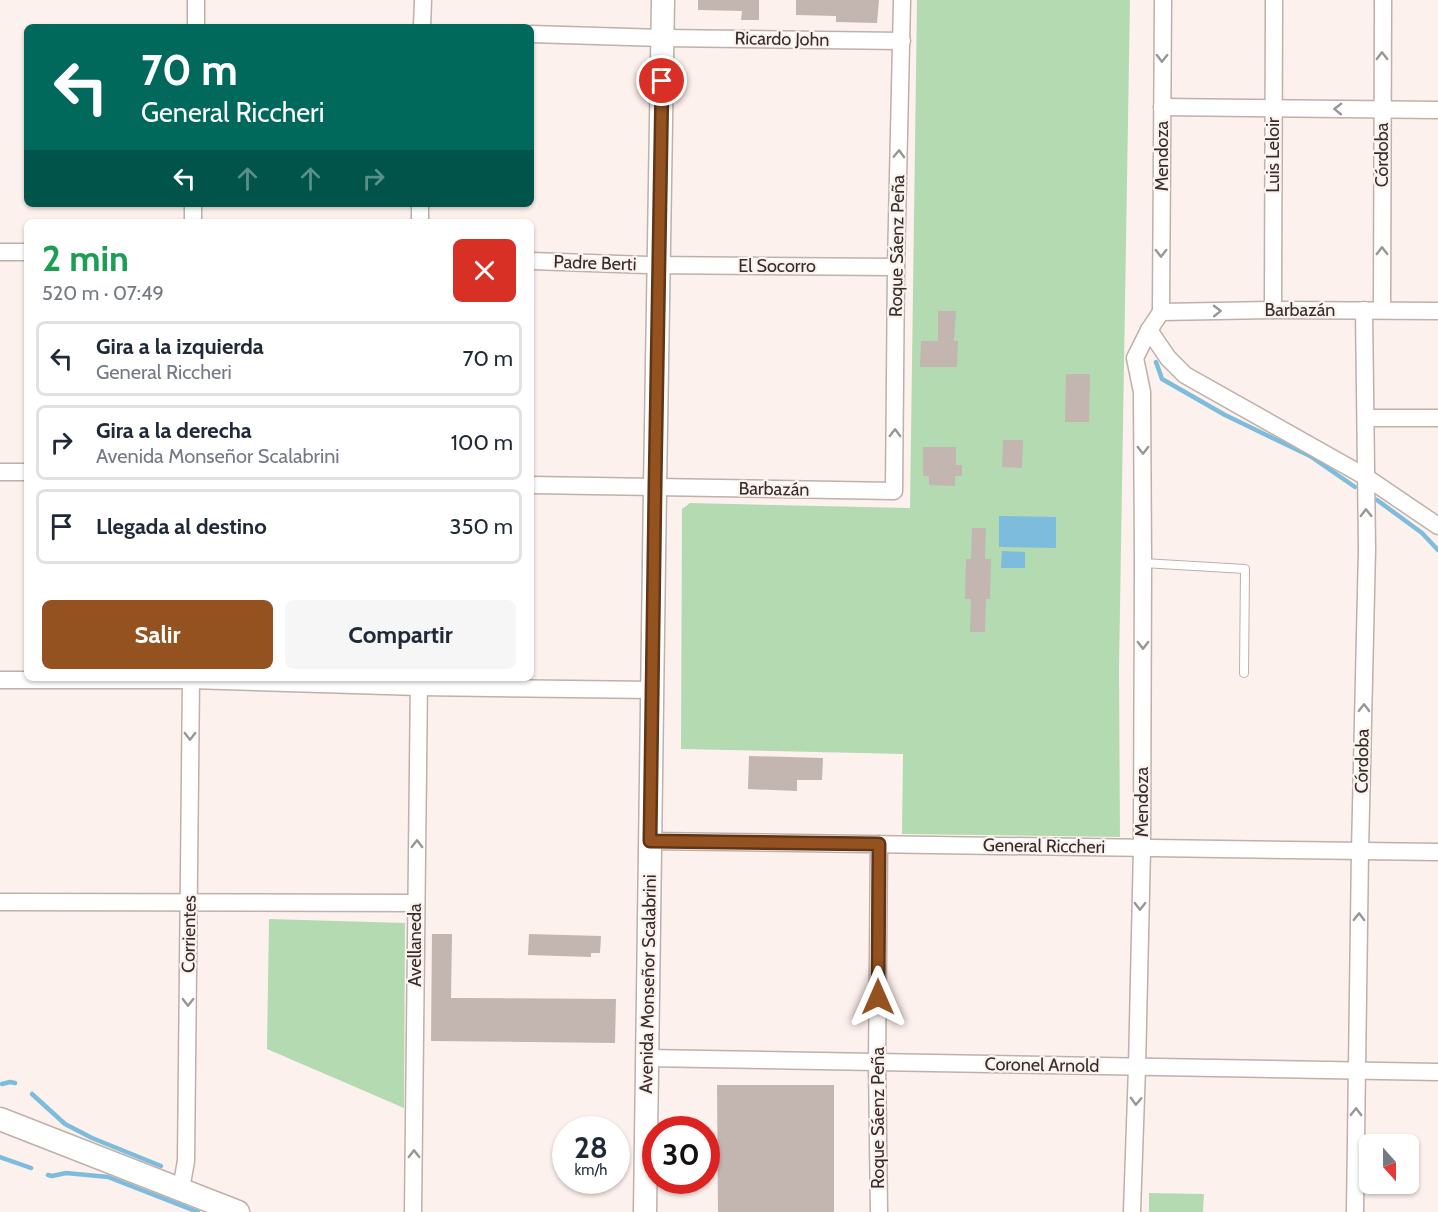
<!DOCTYPE html>
<html lang="es">
<meta charset="utf-8">
<style>
body{margin:0;font-family:Cabin,sans-serif;background:#f6f6f7;color:#1f2937;height:100vh;display:flex;flex-direction:column;font-size:22px;white-space:nowrap}
*{box-sizing:border-box;margin:0}
p{font-size:20px;color:#747a83}
.icon{flex:none;width:33px;height:33px;fill:none;stroke:currentColor;stroke-width:2;stroke-linecap:round;stroke-linejoin:round}
.map{position:relative;flex:1;overflow:hidden}
.panel{position:absolute;left:24px;top:219px;width:510px;height:462px;display:flex;flex-direction:column;background:#fff;border-radius:9px;box-shadow:0 2px 4px #0004}
.panel>*{flex:none}
.top-card{position:absolute;left:24px;top:24px;width:510px;height:183px;border-radius:9px;box-shadow:0 2px 4px #0004;background:#00695c;color:#fff;overflow:hidden}
.needle{width:39px;rotate:159deg}
.tools{position:absolute;left:1359px;top:1134px;display:grid;gap:12px}
.tools a{display:grid;place-items:center;width:60px;height:60px;border-radius:9px;background:#fff;box-shadow:0 2px 4px #0004;font-size:30px}
.speed{position:absolute;left:552px;top:1116px;display:flex;gap:12px;font-size:30px;font-weight:700;text-align:center}
.speed>*{display:grid;place-content:center;width:78px;height:78px;border-radius:50%;background:#fff;box-shadow:0 2px 4px #0004;line-height:1}
.speed small{font-size:15px;font-weight:400}
.speed .limit{border:9px solid #d22;background:#fff;color:#111}
.pin{position:absolute;display:grid;place-items:center;width:51px;height:51px;color:#fff;margin:-26px;border:3px solid #fff;border-radius:50%;box-shadow:0 2px 6px #0007}
.me{position:absolute;width:66px;margin:-33px;rotate:0deg;stroke-linejoin:round;filter:drop-shadow(0 0 4px #0008)}
.turn{display:flex;align-items:center;gap:21px;height:126px;padding:0 18px;font-size:27px}
.turn .icon{width:78px;height:78px;stroke-width:2.5}
.turn b{display:block;font-size:42px;line-height:51px}
.lanes{display:flex;align-items:center;height:57px;padding:0 18px;background:#0003;justify-content:center;gap:30px;direction:ltr}
.lanes .off{opacity:.35}
.round{display:grid;place-items:center;flex:none;width:63px;height:63px;border-radius:9px;background:#f6f6f7}
.summary{display:flex;align-items:center;justify-content:space-between;height:102px;padding:0 18px}
h1{font-size:36px;font-weight:700;line-height:45px;color:#1e9e55}
.button{display:flex;gap:12px;margin-top:auto;padding:12px 18px}
.button a{flex:1;height:69px;border-radius:9px;background:#945220;color:#fff;font-size:24px;font-weight:700;line-height:69px;text-align:center}
.button a+a{background:#f6f6f7;color:#1f2937}
ul{padding:0;list-style:none}
li{display:flex;align-items:center;gap:18px;height:75px;margin:0 12px 9px;padding:0 6px;border:3px solid #e0e1e3;border-radius:9px}
li div{flex:1}
li b{display:block;font-size:22px}
li em{font-style:normal}
.map>svg:first-child{display:block}
.green{fill:#b4dab2}
.water{fill:#7dbcdd}
.lines{fill:none;stroke-linecap:round;stroke-linejoin:round}
.stream{stroke:#7dbcdd;stroke-width:4.5}
.building{fill:#c3b5b0}
.lane-casing{stroke:#beb0ab;stroke-width:10}
.street-casing{stroke:#beb0ab;stroke-width:19}
.secondary-casing{stroke:#beb0ab;stroke-width:25}
.lane{stroke:#fff;stroke-width:8}
.street{stroke:#fff;stroke-width:16}
.secondary{stroke:#fff;stroke-width:22}
.oneway{stroke:#9a9696}
.route-casing{stroke:#603515;stroke-width:15}
.route{stroke:#945220;stroke-width:10}
.labels{text-anchor:middle;stroke-width:4.5;stroke-linejoin:round;paint-order:stroke}
.street-label{font-size:18px;fill:#342e2c;stroke:#fdf1ed}
</style>
<div class="map">
<svg width="1438" height="1212" viewBox="0 0 1438 1212">
<rect width="100%" height="100%" fill="#fdf1ed"/>
<g class="green">
<path d="M917 0H1130L1119 669 1120 837 902 834 903 754 681 749 682 509 690 503 910 508Z"/>
<path d="M269 919 405 923 404 1108 267 1049Z"/>
<path d="M1149 1193 1204 1194 1203 1212H1149Z"/>
</g>
<g class="water">
<path d="M999 516 1056 517V548L999 547Z"/>
<path d="M1002 551 1025 552V568H1001Z"/>
</g>
<g class="lines">
<g class="stream">
<path d="M1156 362 1162 379 1225 415 1310 456 1355 487"/>
<path d="M1377 500 1422 533 1438 550"/>
<path d="M2 1084 10 1082 15 1083"/>
<path d="M32 1094 65 1124 92 1138 161 1166"/>
<path d="M0 1157 31 1168"/>
<path d="M48 1175 52 1176 66 1173 108 1177 198 1212"/>
</g>
</g>
<g class="building">
<path d="M698 0H759V20H741L742 11 698 10Z"/>
<path d="M796 0H879L877 23 836 22V16L796 15Z"/>
<path d="M938 311H956L954 341H958L957 367H920L921 341H938Z"/>
<path d="M1066 374H1090L1089 422H1065Z"/>
<path d="M1003 440H1023L1022 468 1002 467Z"/>
<path d="M923 447H956V465H962V476H955V486L929 485V476H923Z"/>
<path d="M972 528H986L985 559H991L990 599H986L985 632H970L971 599H965L966 559H971Z"/>
<path d="M749 756 823 758 822 780H797V791L748 789Z"/>
<path d="M432 934H452L451 998 616 999 615 1043 431 1041Z"/>
<path d="M529 934 601 936 600 953H591V957L528 955Z"/>
<path d="M717 1085H834V1212H718Z"/>
</g>
<g class="lines">
<g class="lane-casing">
<path id="lane" d="M1143 563 1245 569 1244 673"/>
</g>
<g class="street-casing">
<g id="street">
<path d="M196 27V0"/>
<path d="M422 27 423 0"/>
<path d="M531 34 662 38 902 41"/>
<path d="M1162 107 1438 110"/>
<path d="M193 222V204"/>
<path d="M420 222V204"/>
<path d="M0 252H27"/>
<path d="M531 261 648 265 896 267"/>
<path d="M1273 310 1274 0"/>
<path d="M1382 310 1383 0"/>
<path d="M1161 312 1163 0"/>
<path d="M1161 312 1273 310 1438 311"/>
<path d="M1149 330 1168 358 1185 375 1366 477 1438 526"/>
<path d="M1366 418H1438"/>
<path d="M0 472H27"/>
<path d="M531 485 894 491 896 267 902 0"/>
<path d="M0 680H191L419 687 653 690"/>
<path d="M650 841 1438 852"/>
<path d="M0 902 416 903"/>
<path d="M646 1058 1438 1072"/>
<path d="M181 1189 186 1161 191 678"/>
<path d="M413 1212 419 678"/>
<path d="M879 1212 877 1062 879 844"/>
<path d="M1132 1212 1137 1067 1142 848 1143 563 1142 392 1135 358 1149 330 1161 312"/>
<path d="M1355 1212 1360 851 1367 549 1364 310"/>
</g>
</g>
<g class="secondary-casing">
<g id="secondary">
<path d="M0 1119 238 1212"/>
<path d="M645 1212 655 487 663 0"/>
</g>
</g>
<use href="#lane" class="lane"/>
<use href="#street" class="street"/>
<use href="#secondary" class="secondary"/>
</g>
<defs><path id="oneway-chevron" d="M-2-3.5L2.5 0L-2 3.5" fill="none" stroke-width="1.6" stroke-linecap="round" stroke-linejoin="round" transform="scale(1.5)"/></defs>
<g class="oneway">
<use href="#oneway-chevron" transform="translate(1382 56) rotate(-90)"/>
<use href="#oneway-chevron" transform="translate(1162 58) rotate(91)"/>
<use href="#oneway-chevron" transform="translate(1338 109) rotate(-179)"/>
<use href="#oneway-chevron" transform="translate(899 154) rotate(-88)"/>
<use href="#oneway-chevron" transform="translate(1382 251) rotate(-90)"/>
<use href="#oneway-chevron" transform="translate(1161 253) rotate(90)"/>
<use href="#oneway-chevron" transform="translate(1217 311) rotate(-1)"/>
<use href="#oneway-chevron" transform="translate(895 433) rotate(-89)"/>
<use href="#oneway-chevron" transform="translate(1143 450) rotate(90)"/>
<use href="#oneway-chevron" transform="translate(1366 513) rotate(-91)"/>
<use href="#oneway-chevron" transform="translate(1143 645) rotate(90)"/>
<use href="#oneway-chevron" transform="translate(1364 708) rotate(-89)"/>
<use href="#oneway-chevron" transform="translate(190 736) rotate(90)"/>
<use href="#oneway-chevron" transform="translate(417 844) rotate(-89)"/>
<use href="#oneway-chevron" transform="translate(1140 906) rotate(91)"/>
<use href="#oneway-chevron" transform="translate(1359 917) rotate(-89)"/>
<use href="#oneway-chevron" transform="translate(188 1002) rotate(91)"/>
<use href="#oneway-chevron" transform="translate(1136 1101) rotate(92)"/>
<use href="#oneway-chevron" transform="translate(1356 1112) rotate(-89)"/>
<use href="#oneway-chevron" transform="translate(414 1154) rotate(-90)"/>
</g>
<g class="lines">
<g class="route-casing">
<path id="route" d="M662 81 655 487 650 841 879 844 878 997"/>
</g>
<use href="#route" class="route"/>
</g>
<g class="labels">
<g class="street-label">
<text transform="translate(782 39) rotate(1)" y="6">Ricardo John</text>
<text transform="translate(1273 155) rotate(-90)" y="6">Luis Leloir</text>
<text transform="translate(1382 155) rotate(-90)" y="6">Córdoba</text>
<text transform="translate(1162 156) rotate(-90)" y="6">Mendoza</text>
<text transform="translate(897 246) rotate(-89)" y="6">Roque Sáenz Peña</text>
<text transform="translate(595 263) rotate(2)" y="6">Padre Berti</text>
<text x="777" y="272">El Socorro</text>
<text x="1300" y="316">Barbazán</text>
<text transform="translate(774 489) rotate(1)" y="6">Barbazán</text>
<text transform="translate(1362 761) rotate(-89)" y="6">Córdoba</text>
<text transform="translate(1142 802) rotate(-90)" y="6">Mendoza</text>
<text transform="translate(1044 846) rotate(1)" y="6">General Riccheri</text>
<text transform="translate(189 934) rotate(-89)" y="6">Corrientes</text>
<text transform="translate(415 945) rotate(-90)" y="6">Avellaneda</text>
<text transform="translate(648 984) rotate(-89)" y="6">Avenida Monseñor Scalabrini</text>
<text transform="translate(1042 1065) rotate(1)" y="6">Coronel Arnold</text>
<text transform="translate(878 1118) rotate(-90)" y="6">Roque Sáenz Peña</text>
</g>
</g>
</svg>
<div class="tools">
<a><svg class="needle" viewBox="-14 -14 28 28"><path d="M0-13l5 13h-10z" fill="#e53935"/><path d="M0 13l5-13h-10z" fill="#747a83"/></svg></a>
</div>
<div class="speed"><div>28<small>km/h</small></div><div class="limit">30</div></div>
<div class="pin" style="left:662px;top:81px;background:#d93025"><svg class="icon" aria-label="arrive" viewBox="0 0 24 24"><path d="M6 21V4h12l-3 4 3 4H6"/></svg></div>
<svg class="me" style="left:878px;top:997px" viewBox="-20 -20 40 40"><path d="M0-17L14 15 0 8-14 15z" fill="#945220" stroke="#fff" stroke-width="4"/></svg>
<div class="top-card">
<div class="turn"><svg class="icon" aria-label="left" viewBox="0 0 24 24"><path d="M17 20v-9H6M10 6l-5 5 5 5"/></svg><div><b>70 m</b>General Riccheri</div></div>
<div class="lanes"><svg class="icon" aria-label="left" viewBox="0 0 24 24"><path d="M17 20v-9H6M10 6l-5 5 5 5"/></svg><svg class="icon off" aria-label="ahead" viewBox="0 0 24 24"><path d="M12 20V5M6 11l6-6 6 6"/></svg><svg class="icon off" aria-label="ahead" viewBox="0 0 24 24"><path d="M12 20V5M6 11l6-6 6 6"/></svg><svg class="icon off" aria-label="right" viewBox="0 0 24 24"><path d="M7 20v-9h11M14 6l5 5-5 5"/></svg></div>
</div>
<section class="panel">
<div class="summary"><div><h1>2 min</h1><p>520 m · 07:49</p></div><a class="round" style="background:#d93025;color:#fff"><svg class="icon" aria-label="close" viewBox="0 0 24 24"><path d="M6 6l12 12M18 6L6 18"/></svg></a></div>
<ul>
<li><svg class="icon" aria-label="left" viewBox="0 0 24 24"><path d="M17 20v-9H6M10 6l-5 5 5 5"/></svg><div><b>Gira a la izquierda</b><p>General Riccheri</p></div><em>70 m</em></li>
<li><svg class="icon" aria-label="right" viewBox="0 0 24 24"><path d="M7 20v-9h11M14 6l5 5-5 5"/></svg><div><b>Gira a la derecha</b><p>Avenida Monseñor Scalabrini</p></div><em>100 m</em></li>
<li><svg class="icon" aria-label="arrive" viewBox="0 0 24 24"><path d="M6 21V4h12l-3 4 3 4H6"/></svg><div><b>Llegada al destino</b></div><em>350 m</em></li>
</ul>
<div class="button"><a>Salir</a><a>Compartir</a></div>
</section>
</div>
